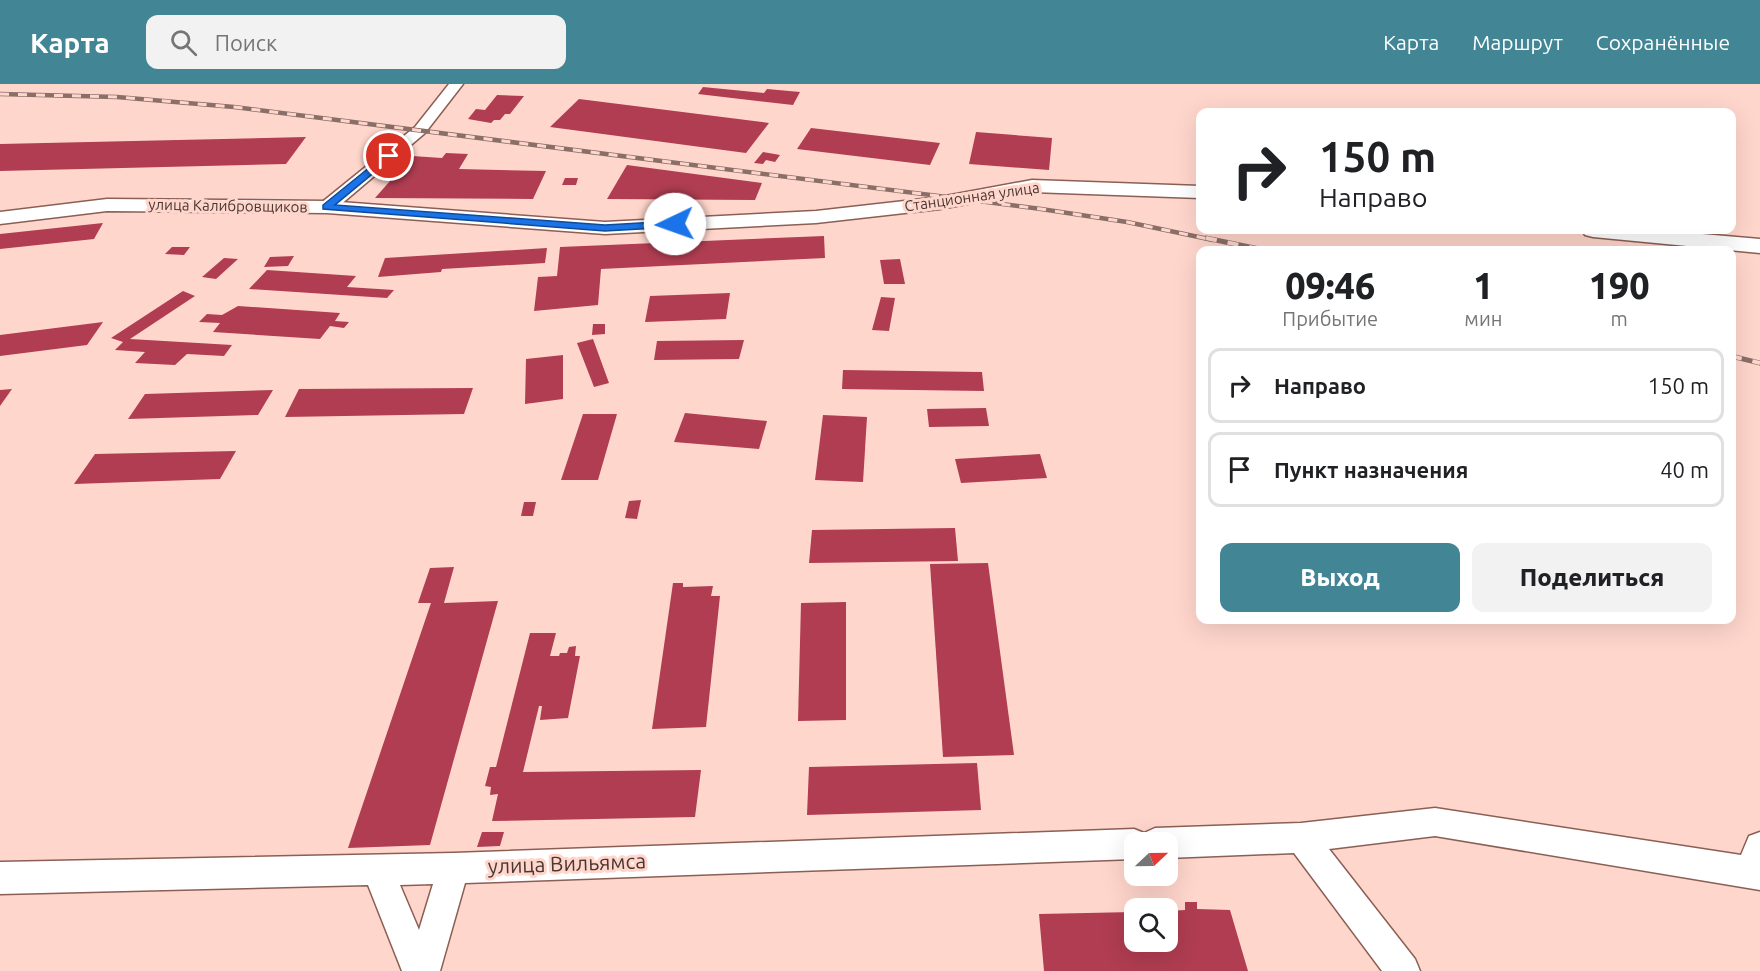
<!DOCTYPE html>
<html lang="ru">
<meta charset="utf-8">
<style>
body{margin:0;font-family:Ubuntu,sans-serif;background:#f2f2f2;color:#202124;height:100vh;display:flex;flex-direction:column;font-size:22px;white-space:nowrap}
*{box-sizing:border-box;margin:0}
p{font-size:20px;color:#757577}
.icon{flex:none;width:33px;height:33px;fill:none;stroke:currentColor;stroke-width:2;stroke-linecap:round;stroke-linejoin:round}
.map{position:relative;flex:1;overflow:hidden}
.details{position:absolute;left:1196px;top:162px;width:540px;height:378px;display:flex;flex-direction:column;background:#fff;border-radius:12px;box-shadow:0 6px 24px #0002}
.details>*{flex:none}
.hud{position:absolute;left:1196px;top:24px;width:540px;height:126px;border-radius:12px;box-shadow:0 6px 24px #0002;background:#fff;color:#202124;overflow:hidden}
.needle{width:39px;rotate:68deg}
.tools{position:absolute;left:1124px;top:748px;display:grid;gap:12px}
.tools a{display:grid;place-items:center;width:54px;height:54px;border-radius:12px;background:#fff;box-shadow:0 6px 24px #0002;font-size:30px}
.pin{position:absolute;display:grid;place-items:center;width:51px;height:51px;color:#fff;margin:-26px;border:3px solid #fff;border-radius:50%;box-shadow:0 2px 6px #0007}
.me{position:absolute;width:66px;margin:-33px;rotate:267deg;stroke-linejoin:round;filter:drop-shadow(0 0 4px #0008)}
.turn{display:flex;align-items:center;gap:21px;height:126px;padding:0 24px;font-size:27px}
.turn .icon{width:78px;height:78px;stroke-width:2.5}
.turn b{display:block;font-size:42px;line-height:51px}
.eta{display:flex;justify-content:space-evenly;align-items:center;height:102px;text-align:center}
.eta b{font-size:36px;font-weight:800;line-height:42px}
.cta{display:flex;gap:12px;margin-top:auto;padding:12px 24px}
.cta a{flex:1;height:69px;border-radius:12px;background:#428695;color:#fff;font-size:24px;font-weight:800;line-height:69px;text-align:center}
.cta a+a{background:#f2f2f2;color:#202124}
ul{padding:0;list-style:none}
li{display:flex;align-items:center;gap:18px;height:75px;margin:0 12px 9px;padding:0 12px;border:3px solid #e0e0e0;border-radius:12px}
li div{flex:1}
li b{display:block;font-size:22px}
li em{font-style:normal}
header{display:flex;align-items:center;gap:36px;box-sizing:border-box;height:84px;padding:0 30px;background:#428695;color:#fff}
header strong{font-size:28px}
nav{display:flex;gap:33px;margin-inline-start:auto;font-size:21px}
.search{width:420px;height:54px;background:#f2f2f2;display:flex;align-items:center;gap:15px;box-sizing:border-box;padding:0 21px;border-radius:12px;color:#757577;font-size:22px}
.map>svg:first-child{display:block}
.building{fill:#b03d51}
.lines{fill:none;stroke-linecap:round;stroke-linejoin:round}
.minor-casing{stroke:#8b5f54;stroke-width:3}
.tertiary-casing{stroke:#8b5f54;stroke-width:3}
.minor{fill:#fff;fill-rule:evenodd}
.tertiary{fill:#fff;fill-rule:evenodd}
.rail-far1-casing{stroke:#8a6f68;stroke-width:4.5}
.rail-casing{stroke:#8a6f68;stroke-width:5}
.rail-far1{stroke:#ffd6cc;stroke-width:3;stroke-dasharray:9;stroke-linecap:butt}
.rail{stroke:#ffd6cc;stroke-width:4;stroke-dasharray:11;stroke-linecap:butt}
.route{fill:#1a73e8;stroke:#114b97;stroke-width:1.5}
.labels{text-anchor:middle;stroke-width:6;stroke-linejoin:round;paint-order:stroke}
.far-street-label{font-size:15px;fill:#4b3732;stroke:#ffd6cc}
.near-street-label{font-size:21px;fill:#4b3732;stroke:#ffd6cc}
</style>
<header>
<strong>Карта</strong>
<div class="search"><svg class="icon" aria-label="search" viewBox="0 0 24 24"><circle cx="10" cy="10" r="6"/><path d="M15 15l6 6"/></svg>Поиск</div>
<nav><a>Карта</a><a>Маршрут</a><a>Сохранённые</a></nav>
</header>
<div class="map">
<svg width="1760" height="887" viewBox="0 0 1760 887">
<rect width="100%" height="100%" fill="#ffd6cc"/>
<g class="building">
<path d="M703 3 764 9 767 5 800 8 793 21 698 10Z"/>
<path d="M497 11 524 12 510 30H505L500 36H494L491 39 468 35 476 25 485 26Z"/>
<path d="M579 15 769 39 746 69 550 43Z"/>
<path d="M811 44 940 59 930 81 797 65Z"/>
<path d="M976 48 1052 54 1049 86 969 80Z"/>
<path d="M306 53 286 80 0 87V60Z"/>
<path d="M763 68 780 71 775 78 766 76 763 80 754 79Z"/>
<path d="M446 69 468 70 459 85 546 87 533 115 375 114 412 72 442 74Z"/>
<path d="M627 81 762 99 755 116 607 115Z"/>
<path d="M565 94H578L576 101H562Z"/>
<path d="M103 139 94 155 0 165V150Z"/>
<path d="M824 152 825 174 601 185 598 221 534 227 538 193 557 192 560 163Z"/>
<path d="M172 163H190L184 171 165 170Z"/>
<path d="M547 164 545 179 442 185 441 188 378 193 385 174Z"/>
<path d="M294 172 288 182 264 183 270 173Z"/>
<path d="M224 174 238 175 216 195 202 193Z"/>
<path d="M900 175 905 200H884L880 176Z"/>
<path d="M267 186 356 192 347 203 394 206 387 214 249 205Z"/>
<path d="M183 207 195 212 130 255 232 261 224 272 187 270 175 281 135 279 145 268 115 266 123 258 111 254Z"/>
<path d="M730 209 726 235 645 238 650 212Z"/>
<path d="M881 213 895 214 889 247 872 246Z"/>
<path d="M238 222 340 229 335 237 349 238 344 244 330 242 320 255 213 248 220 239 199 238 207 230 222 231Z"/>
<path d="M103 238 87 261 0 272V251Z"/>
<path d="M593 240H605V250L592 251Z"/>
<path d="M593 255 609 299 594 303 577 259Z"/>
<path d="M744 256 739 275 654 276 657 257Z"/>
<path d="M563 271V315L525 320 526 275Z"/>
<path d="M843 286 982 288 984 307 842 305Z"/>
<path d="M473 304 464 330 285 333 299 305Z"/>
<path d="M12 305 0 322V306Z"/>
<path d="M273 306 258 331 128 335 145 310Z"/>
<path d="M986 324 989 342 929 343 927 325Z"/>
<path d="M685 329 767 337 759 365 674 358Z"/>
<path d="M583 330H617L598 396H561Z"/>
<path d="M823 331 867 333 863 398 815 396Z"/>
<path d="M236 367 220 395 74 400 95 370Z"/>
<path d="M1040 370 1047 394 961 399 955 375Z"/>
<path d="M641 416 637 435 625 434 629 417Z"/>
<path d="M524 418H536L533 432H521Z"/>
<path d="M955 444 958 477 809 479 812 446Z"/>
<path d="M988 479 1014 671 943 673 930 480Z"/>
<path d="M454 483 444 519 498 517 430 761 348 764 431 519H418L430 484Z"/>
<path d="M673 499H683V503L713 502 711 512H720L706 643 652 645Z"/>
<path d="M846 518V636L798 637 801 519Z"/>
<path d="M530 549H556L550 572H559L560 569H567L569 563 576 562 575 572H580L568 634 540 636 542 622H539L523 688 701 686 695 733 492 737 498 710 490 711 491 703 485 702 490 683H496Z"/>
<path d="M977 679 981 726 807 731 809 683Z"/>
<path d="M482 748H504L500 762 477 763Z"/>
<path d="M1185 818H1197V825L1230 826 1248 887H1044L1039 830 1134 828V858H1167V827L1185 826Z"/>
</g>
<g class="lines">
<g class="minor-casing">
<g id="minor">
<path d="M449 0H463L425 49 333 127H321L319 123 321 119 415 43Z"/>
<path d="M1435 724 1741 771 1749 752 1760 748V806L1435 752 1329 765 1415 875 1420 887H1382L1294 769 1167 774V759H1134V775L465 799 440 887H402L368 801 0 810V778L454 769 1134 745 1144 749 1155 744 1301 739ZM433 800 419 846 400 801Z"/>
</g>
</g>
<g class="tertiary-casing">
<g id="tertiary">
<path d="M1032 96 1200 102V114L1032 108 940 125 816 139 605 150 327 129 107 127 0 140V128L107 115 327 117 605 138 816 127 940 113Z"/>
<path d="M1582 146H1656L1760 155V169L1593 153 1585 151Z"/>
</g>
</g>
<use href="#minor" class="minor"/>
<use href="#tertiary" class="tertiary"/>
<g class="rail-far1-casing">
<path id="rail-far1" d="M0 10 117 13 234 23 1041 125 1127 138 1213 156"/>
</g>
<g class="rail-casing">
<g id="rail">
<path d="M1206 154 1264 166"/>
<path d="M1731 272 1760 279"/>
</g>
</g>
<use href="#rail-far1" class="rail-far1"/>
<use href="#rail" class="rail"/>
</g>
<path class="route" d="M386 70 394 72 335 121 605 141 675 137 680 140 675 143 605 147 323 125V121Z"/>
<g class="labels">
<g class="far-street-label">
<text transform="translate(972 113) rotate(-8)" y="5">Станционная улица</text>
<text transform="translate(228 122) rotate(1)" y="5">улица Калибровщиков</text>
</g>
<g class="near-street-label">
<text transform="translate(567 780) rotate(-2)" y="7">улица Вильямса</text>
</g>
</g>
</svg>
<div class="tools">
<a><svg class="needle" viewBox="-14 -14 28 28"><path d="M0-13l5 13h-10z" fill="#e53935"/><path d="M0 13l5-13h-10z" fill="#757577"/></svg></a>
<a><svg class="icon" aria-label="search" viewBox="0 0 24 24"><circle cx="10" cy="10" r="6"/><path d="M15 15l6 6"/></svg></a>
</div>
<div class="pin" style="left:389px;top:72px;background:#d93025"><svg class="icon" aria-label="arrive" viewBox="0 0 24 24"><path d="M6 21V4h12l-3 4 3 4H6"/></svg></div>
<svg class="me" style="left:675px;top:140px" viewBox="-20 -20 40 40"><circle r="19" fill="#fff"/><path d="M0-13L10 11 0 6-10 11z" fill="#1a73e8"/></svg>
<div class="hud">
<div class="turn"><svg class="icon" aria-label="right" viewBox="0 0 24 24"><path d="M7 20v-9h11M14 6l5 5-5 5"/></svg><div><b>150 m</b>Направо</div></div>
</div>
<section class="details">
<div class="eta">
<div><b>09:46</b><p>Прибытие</p></div>
<div><b>1</b><p>мин</p></div>
<div><b>190</b><p>m</p></div>
</div>
<ul>
<li><svg class="icon" aria-label="right" viewBox="0 0 24 24"><path d="M7 20v-9h11M14 6l5 5-5 5"/></svg><div><b>Направо</b></div><em>150 m</em></li>
<li><svg class="icon" aria-label="arrive" viewBox="0 0 24 24"><path d="M6 21V4h12l-3 4 3 4H6"/></svg><div><b>Пункт назначения</b></div><em>40 m</em></li>
</ul>
<div class="cta"><a>Выход</a><a>Поделиться</a></div>
</section>
</div>
